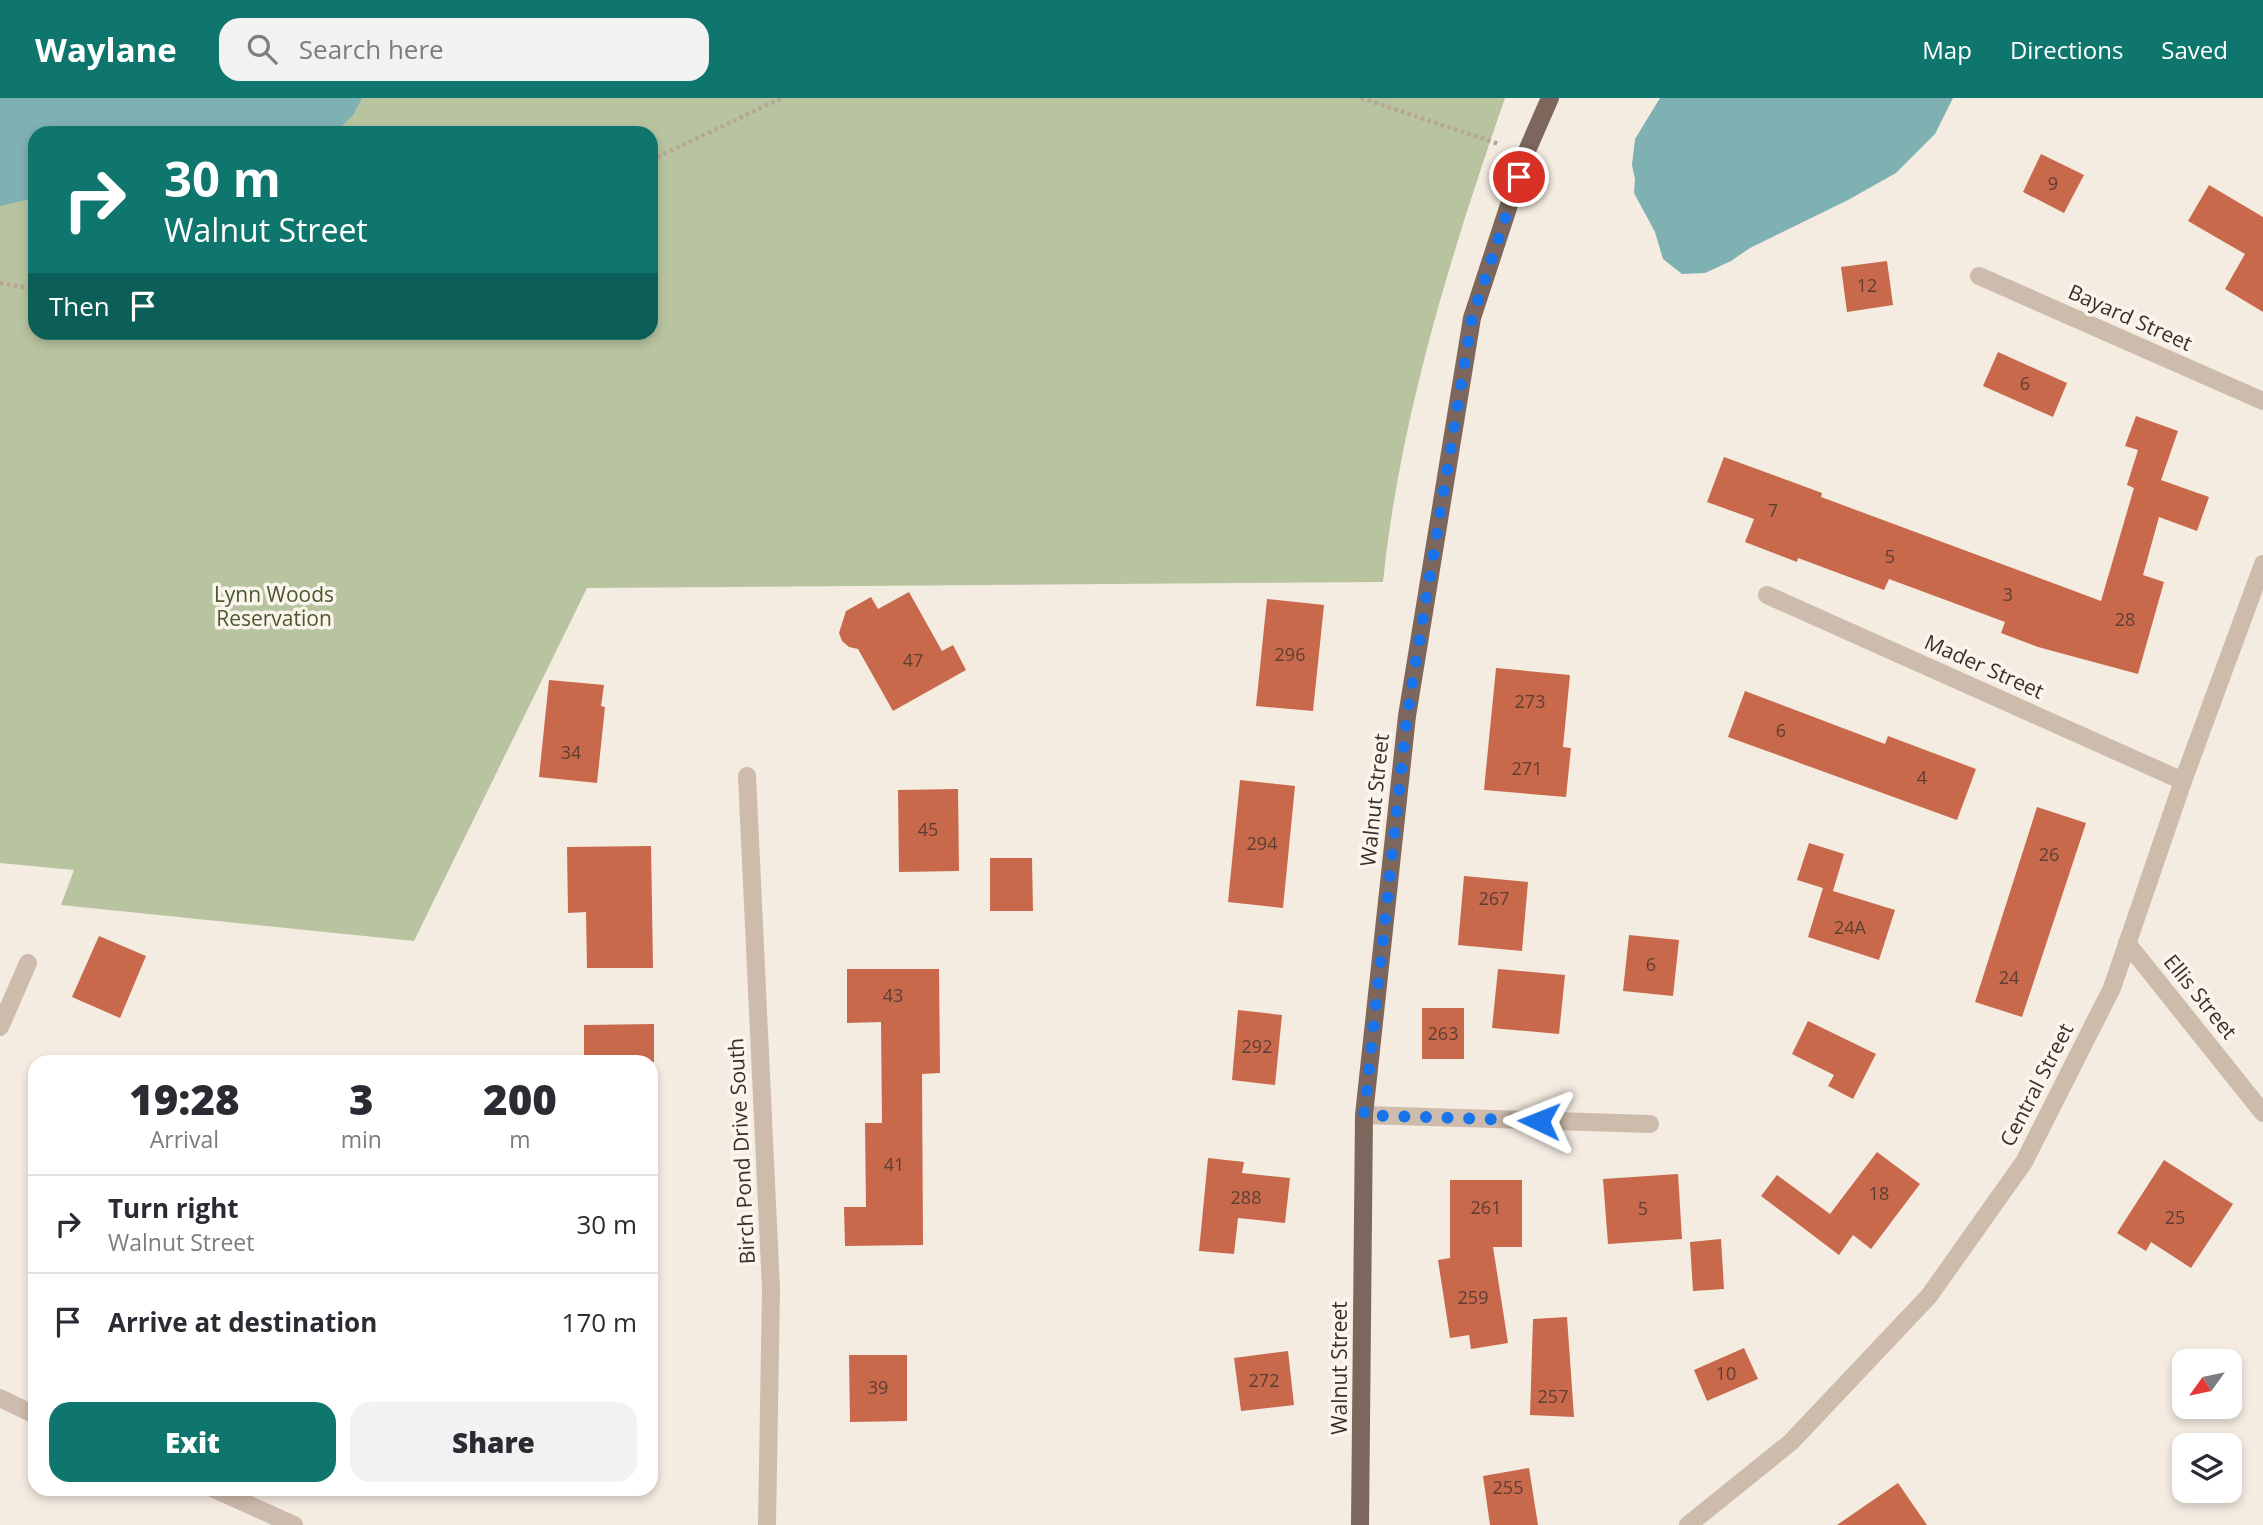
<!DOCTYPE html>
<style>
body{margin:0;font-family:"Open Sans",sans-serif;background:#f2f2f3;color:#2b2b33;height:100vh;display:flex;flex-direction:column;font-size:26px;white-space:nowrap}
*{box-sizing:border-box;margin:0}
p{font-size:23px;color:#7c7c81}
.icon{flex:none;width:38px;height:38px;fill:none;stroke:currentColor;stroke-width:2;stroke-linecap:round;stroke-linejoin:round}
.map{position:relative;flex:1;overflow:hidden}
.sheet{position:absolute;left:28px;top:957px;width:630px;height:441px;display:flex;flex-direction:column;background:#fff;border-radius:21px;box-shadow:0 4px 10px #0003}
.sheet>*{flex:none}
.hud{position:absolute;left:28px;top:28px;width:630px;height:214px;border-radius:21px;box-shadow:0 4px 10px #0003;background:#0f766e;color:#fff;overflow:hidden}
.needle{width:46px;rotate:237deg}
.fabs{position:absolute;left:2172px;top:1251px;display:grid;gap:14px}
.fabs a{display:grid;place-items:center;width:70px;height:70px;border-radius:14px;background:#fff;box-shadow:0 4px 10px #0003;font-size:35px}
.pin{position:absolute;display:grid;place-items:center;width:60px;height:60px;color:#fff;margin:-30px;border:4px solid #fff;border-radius:50%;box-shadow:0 2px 7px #0007}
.me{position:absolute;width:77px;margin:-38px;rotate:272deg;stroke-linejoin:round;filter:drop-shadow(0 0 5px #0008)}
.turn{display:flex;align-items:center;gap:24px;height:147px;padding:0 21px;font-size:32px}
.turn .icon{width:91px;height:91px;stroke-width:2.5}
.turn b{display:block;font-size:49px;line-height:60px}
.then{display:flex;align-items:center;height:66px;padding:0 21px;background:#0003;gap:14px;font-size:26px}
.eta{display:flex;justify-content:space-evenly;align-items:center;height:119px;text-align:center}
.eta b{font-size:42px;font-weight:800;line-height:49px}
.button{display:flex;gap:14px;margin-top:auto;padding:14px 21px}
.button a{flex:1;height:80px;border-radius:21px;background:#0f766e;color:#fff;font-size:28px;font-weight:800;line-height:80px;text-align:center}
.button a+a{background:#f2f2f3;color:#2b2b33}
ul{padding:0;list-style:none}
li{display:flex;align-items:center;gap:21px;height:98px;padding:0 21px;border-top:2px solid #e1e1e2}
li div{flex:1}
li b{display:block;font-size:26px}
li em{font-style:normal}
header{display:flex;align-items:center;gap:42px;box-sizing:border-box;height:98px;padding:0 35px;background:#0f766e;color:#fff}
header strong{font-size:33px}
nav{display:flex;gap:38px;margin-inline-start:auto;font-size:24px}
.search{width:490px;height:63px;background:#f2f2f3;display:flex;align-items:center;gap:18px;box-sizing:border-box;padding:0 24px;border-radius:21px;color:#7c7c81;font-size:26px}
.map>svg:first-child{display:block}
.green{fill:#b8c4a0;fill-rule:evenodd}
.water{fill:#7fb0b2}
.building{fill:#c8694b}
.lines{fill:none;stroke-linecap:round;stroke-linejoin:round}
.path{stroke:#b9a596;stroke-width:4.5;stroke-dasharray:3.5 3.5;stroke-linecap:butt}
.minor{stroke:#cdbbac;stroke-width:18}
.tertiary{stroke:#cdbbac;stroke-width:18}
.primary{stroke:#7d675c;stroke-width:18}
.route{stroke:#1a73e8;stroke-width:12;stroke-dasharray:0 21.6}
.labels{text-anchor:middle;stroke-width:7;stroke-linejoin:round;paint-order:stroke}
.number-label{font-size:18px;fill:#5e3e33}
.street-label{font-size:21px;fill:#3b302b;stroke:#fbf5ee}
.park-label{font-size:21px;fill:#4a5a2e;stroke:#fbf5ee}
</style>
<header>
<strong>Waylane</strong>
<div class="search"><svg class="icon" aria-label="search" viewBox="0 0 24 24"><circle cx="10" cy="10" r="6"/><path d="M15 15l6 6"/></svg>Search here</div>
<nav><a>Map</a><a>Directions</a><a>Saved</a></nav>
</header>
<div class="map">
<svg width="2263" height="1427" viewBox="0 0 2263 1427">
<rect width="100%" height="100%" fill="#f4ebe1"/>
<path class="green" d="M0 0H1505C1451 156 1400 319 1383 484L587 490 414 843 61 807 74 772 0 765ZM35 35H651V234H35Z"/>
<g class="water">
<path d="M0 0H362L353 17 335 35H35V100L0 108Z"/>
<path d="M1660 0H1953L1935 36 1896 75 1848 102 1750 150 1731 163 1705 175 1682 176 1663 161 1655 134 1634 95 1635 81 1632 67 1635 41Z"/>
</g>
<g class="building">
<path d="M2041 56 2084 77 2064 115 2023 94Z"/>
<path d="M2209 87 2263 119V214L2225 191 2245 156 2188 123Z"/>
<path d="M1887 163 1893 207 1847 214 1841 169Z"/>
<path d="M1998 254 2067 285 2053 319 1983 288Z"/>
<path d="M2136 318 2178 333 2161 382 2209 399 2197 433 2159 419 2143 477 2164 484 2138 576 2038 549 2001 535 2005 524 1889 481 1884 492 1798 460 1797 464 1745 444 1754 421 1707 404 1724 359 1822 395 1821 399 2101 503 2134 390 2127 387 2138 352 2125 348Z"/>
<path d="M909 494 942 553 953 547 966 572 893 613 858 551 849 549 842 543 839 535 846 513 871 499 878 511Z"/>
<path d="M1267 501 1324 507 1313 613 1256 608Z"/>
<path d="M1496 570 1570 577 1563 649 1571 650 1566 699 1484 692Z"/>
<path d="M549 582 604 587 601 608 605 609 597 685 539 679Z"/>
<path d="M1745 593 1885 646 1888 638 1976 671 1957 722 1728 639Z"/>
<path d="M1240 682 1295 688 1283 810 1228 804Z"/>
<path d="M958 691 959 773 899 774 898 692Z"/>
<path d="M2037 709 2086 725 2022 919 1975 904Z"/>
<path d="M1809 745 1844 756 1833 793 1895 812 1879 862 1808 839 1823 790 1797 782Z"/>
<path d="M651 748 653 870H587L586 814 568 815 567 749Z"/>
<path d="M990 760H1032L1033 813H990Z"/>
<path d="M1464 778 1528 784 1522 853 1458 847Z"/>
<path d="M1629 837 1679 842 1673 898 1623 893Z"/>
<path d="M99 838 146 858 120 920 72 899Z"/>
<path d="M847 871H939L940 975 922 976 923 1147 845 1148 844 1109H866L865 1025H882L881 924 847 925Z"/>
<path d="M1498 871 1565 877 1559 936 1492 930Z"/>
<rect x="1422" y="910" width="42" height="51"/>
<path d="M1238 912 1282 917 1275 987 1232 982Z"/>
<path d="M1808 923 1876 956 1853 1001 1828 988 1834 977 1792 956Z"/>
<path d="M654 926V964H584V927Z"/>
<path d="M1877 1054 1920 1086 1871 1151 1853 1137 1839 1157 1761 1098 1777 1077 1830 1116Z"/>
<path d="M1208 1060 1244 1064 1242 1075 1290 1080 1285 1125 1238 1120 1234 1156 1199 1153Z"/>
<path d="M2164 1062 2233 1106 2191 1170 2151 1144 2146 1153 2117 1135Z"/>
<path d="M1678 1076 1682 1141 1608 1146 1603 1081Z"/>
<path d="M1450 1082H1522V1149H1493L1508 1245 1471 1251 1469 1237 1450 1240 1438 1162 1450 1160Z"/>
<path d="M1721 1141 1724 1191 1693 1193 1690 1144Z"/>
<path d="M1567 1219 1574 1319 1530 1317 1533 1221Z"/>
<path d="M1744 1250 1758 1281 1707 1303 1694 1272Z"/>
<path d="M1288 1253 1294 1307 1241 1313 1234 1260Z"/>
<path d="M849 1257H907V1323L850 1324Z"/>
<path d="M1529 1370 1538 1427H1490L1483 1378Z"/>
<path d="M1898 1385 1927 1427H1837Z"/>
</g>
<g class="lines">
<g class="path">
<path d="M1361 0 1499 46"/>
<path d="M651 62 782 0"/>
<path d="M0 185 35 191"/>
</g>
<g class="minor">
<path d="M1979 178 2263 303"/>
<path d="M1767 497 2183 683"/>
<path d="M747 678 771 1191 767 1427"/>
<path d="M2127 845 2263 1015"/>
<path d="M0 929 28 865"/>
<path d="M1364 1017 1650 1026"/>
<path d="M0 1300 35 1317"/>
<path d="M214 1391 294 1427"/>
</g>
<path class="tertiary" d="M1688 1427 1791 1344 1929 1198 2024 1064 2112 890 2183 683 2263 466"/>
<path class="primary" d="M1360 1427 1364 1017 1407 618 1472 220 1526 55 1550 0"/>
</g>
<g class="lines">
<path class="route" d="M1519 79 1472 220 1446 379 1407 618 1364 1017 1539 1023"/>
</g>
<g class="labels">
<g class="number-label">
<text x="2053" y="92">9</text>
<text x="1867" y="194">12</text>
<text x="2025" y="292">6</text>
<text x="1773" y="419">7</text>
<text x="1890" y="465">5</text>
<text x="2008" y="503">3</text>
<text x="2125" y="528">28</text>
<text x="1290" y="563">296</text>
<text x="913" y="569">47</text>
<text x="1530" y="610">273</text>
<text x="1781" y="639">6</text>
<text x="571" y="661">34</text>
<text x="1527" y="677">271</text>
<text x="1922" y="686">4</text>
<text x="928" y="738">45</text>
<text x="1262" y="752">294</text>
<text x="2049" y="763">26</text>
<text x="1494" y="807">267</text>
<text x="1850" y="836">24A</text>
<text x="1651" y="873">6</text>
<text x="2009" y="886">24</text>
<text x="893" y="904">43</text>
<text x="1443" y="942">263</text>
<text x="1257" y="955">292</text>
<text x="894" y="1073">41</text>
<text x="1879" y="1102">18</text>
<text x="1246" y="1106">288</text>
<text x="1486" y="1116">261</text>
<text x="1643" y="1117">5</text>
<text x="2175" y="1126">25</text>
<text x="1473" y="1206">259</text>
<text x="1726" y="1282">10</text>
<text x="1264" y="1289">272</text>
<text x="878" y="1296">39</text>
<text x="1553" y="1305">257</text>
<text x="1508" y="1396">255</text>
</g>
<g class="street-label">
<text transform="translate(2130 220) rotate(24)" y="7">Bayard Street</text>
<text transform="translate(1984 569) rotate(24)" y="7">Mader Street</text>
<text transform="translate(1375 702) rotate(-84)" y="7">Walnut Street</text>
<text transform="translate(2200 899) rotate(51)" y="7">Ellis Street</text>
<text transform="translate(2037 987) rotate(-63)" y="7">Central Street</text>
<text transform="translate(742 1053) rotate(-93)" y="7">Birch Pond Drive South</text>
<text transform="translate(1340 1270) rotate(-90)" y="7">Walnut Street</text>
</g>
<g class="park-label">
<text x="274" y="504">Lynn Woods<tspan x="274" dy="24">Reservation</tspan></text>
</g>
</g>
</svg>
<div class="fabs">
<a><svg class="needle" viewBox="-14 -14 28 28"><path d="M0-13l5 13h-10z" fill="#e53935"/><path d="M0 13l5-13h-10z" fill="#7c7c81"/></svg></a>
<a><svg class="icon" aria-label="layers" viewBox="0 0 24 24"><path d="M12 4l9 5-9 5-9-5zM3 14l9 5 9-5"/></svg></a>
</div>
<div class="pin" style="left:1519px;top:79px;background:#d93025"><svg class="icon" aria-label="arrive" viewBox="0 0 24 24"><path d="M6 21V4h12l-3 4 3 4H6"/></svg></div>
<svg class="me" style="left:1539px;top:1023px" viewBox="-20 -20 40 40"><path d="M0-17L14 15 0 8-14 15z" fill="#1a73e8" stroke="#fff" stroke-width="4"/></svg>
<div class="hud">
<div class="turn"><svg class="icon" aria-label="right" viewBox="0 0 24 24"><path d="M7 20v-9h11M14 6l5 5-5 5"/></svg><div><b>30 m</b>Walnut Street</div></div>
<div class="then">Then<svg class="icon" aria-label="arrive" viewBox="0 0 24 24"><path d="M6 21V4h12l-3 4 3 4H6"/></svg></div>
</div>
<section class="sheet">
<div class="eta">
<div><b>19:28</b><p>Arrival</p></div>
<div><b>3</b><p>min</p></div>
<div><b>200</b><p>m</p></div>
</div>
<ul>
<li><svg class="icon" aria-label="right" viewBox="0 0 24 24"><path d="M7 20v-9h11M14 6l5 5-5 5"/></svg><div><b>Turn right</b><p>Walnut Street</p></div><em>30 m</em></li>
<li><svg class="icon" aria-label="arrive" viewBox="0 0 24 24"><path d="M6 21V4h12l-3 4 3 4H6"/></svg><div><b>Arrive at destination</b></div><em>170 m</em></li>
</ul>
<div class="button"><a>Exit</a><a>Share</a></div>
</section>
</div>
